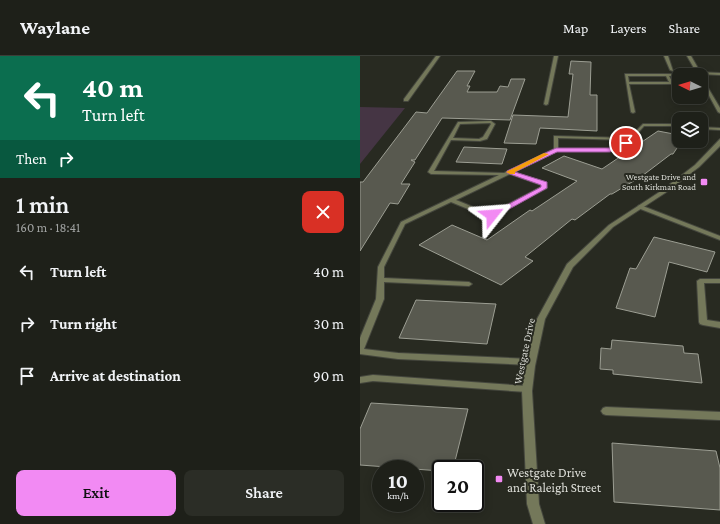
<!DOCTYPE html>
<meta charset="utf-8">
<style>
body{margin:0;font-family:"Crimson Pro",serif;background:#2b2d26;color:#f1f3f6;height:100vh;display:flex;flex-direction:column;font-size:15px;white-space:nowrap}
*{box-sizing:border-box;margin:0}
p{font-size:13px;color:#a1a3a2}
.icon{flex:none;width:22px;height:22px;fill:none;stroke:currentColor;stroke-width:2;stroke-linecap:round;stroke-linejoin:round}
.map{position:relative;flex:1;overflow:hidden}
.details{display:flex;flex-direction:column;background:#1e2019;width:360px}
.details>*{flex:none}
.hud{background:#0b6e4f;color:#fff;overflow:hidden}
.needle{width:26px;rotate:275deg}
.tools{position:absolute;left:312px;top:12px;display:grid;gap:8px}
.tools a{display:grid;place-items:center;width:36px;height:36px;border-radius:8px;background:#1e2019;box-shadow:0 2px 10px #0003,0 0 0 1px #3c3e38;font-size:20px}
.speed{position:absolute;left:12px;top:404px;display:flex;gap:8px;font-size:20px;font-weight:700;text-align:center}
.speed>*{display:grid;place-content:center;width:52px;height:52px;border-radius:50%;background:#1e2019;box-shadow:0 2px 10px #0003,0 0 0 1px #3c3e38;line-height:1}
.speed small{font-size:10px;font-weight:400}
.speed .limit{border:2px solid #111;border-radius:6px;background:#fff;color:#111}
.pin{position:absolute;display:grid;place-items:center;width:34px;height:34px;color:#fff;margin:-17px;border:2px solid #fff;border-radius:50%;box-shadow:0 1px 4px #0007}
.me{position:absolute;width:44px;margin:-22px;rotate:62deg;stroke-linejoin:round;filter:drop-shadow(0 0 3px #0008)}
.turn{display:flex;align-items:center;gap:14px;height:84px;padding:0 16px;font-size:18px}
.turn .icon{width:52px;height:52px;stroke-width:2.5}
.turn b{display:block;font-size:28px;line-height:34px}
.then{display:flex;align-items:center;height:38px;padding:0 16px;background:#0003;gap:8px;font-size:15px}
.round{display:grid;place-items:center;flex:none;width:42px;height:42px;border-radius:8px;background:#2b2d26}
.head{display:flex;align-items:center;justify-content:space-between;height:68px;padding:0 16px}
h1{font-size:24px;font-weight:600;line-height:30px}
.primary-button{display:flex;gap:8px;margin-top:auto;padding:8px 16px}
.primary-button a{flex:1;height:46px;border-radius:8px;background:#f28af3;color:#111;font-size:16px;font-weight:600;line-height:46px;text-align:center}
.primary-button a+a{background:#2b2d26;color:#f1f3f6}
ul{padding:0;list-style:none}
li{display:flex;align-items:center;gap:12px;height:52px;padding:0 16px}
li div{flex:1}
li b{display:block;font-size:15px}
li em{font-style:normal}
header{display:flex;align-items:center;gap:24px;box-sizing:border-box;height:56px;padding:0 20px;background:#1e2019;border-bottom:1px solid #3c3e38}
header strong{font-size:19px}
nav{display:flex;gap:22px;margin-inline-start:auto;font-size:14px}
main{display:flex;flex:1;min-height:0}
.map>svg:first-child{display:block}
.green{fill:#453544}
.building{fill:#58594f;stroke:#9c9e93}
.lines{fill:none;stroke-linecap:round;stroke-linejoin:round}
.service-casing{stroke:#45473e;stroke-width:2}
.minor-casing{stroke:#45473e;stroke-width:2}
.tertiary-casing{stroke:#45473e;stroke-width:2}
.service{fill:#74785a;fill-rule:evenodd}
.minor{fill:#74785a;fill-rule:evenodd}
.tertiary{fill:#74785a;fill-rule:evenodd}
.route{fill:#f28af3;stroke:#9d5a9e}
.slow{fill:#f59e0b}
.poi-dot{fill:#f28af3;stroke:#282a21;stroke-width:1.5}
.labels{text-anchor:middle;stroke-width:4;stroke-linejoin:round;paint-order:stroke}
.far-poi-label{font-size:9px;fill:#ddded8;stroke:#282a21;text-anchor:end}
.street-label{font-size:11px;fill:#ddded8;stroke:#282a21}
.near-poi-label{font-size:13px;fill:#ddded8;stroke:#282a21;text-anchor:start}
</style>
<header>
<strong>Waylane</strong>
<nav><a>Map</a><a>Layers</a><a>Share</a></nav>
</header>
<main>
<section class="details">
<div class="hud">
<div class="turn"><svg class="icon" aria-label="left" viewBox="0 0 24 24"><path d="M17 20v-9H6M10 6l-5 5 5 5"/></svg><div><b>40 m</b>Turn left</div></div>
<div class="then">Then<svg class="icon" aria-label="right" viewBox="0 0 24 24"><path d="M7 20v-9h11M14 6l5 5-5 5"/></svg></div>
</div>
<div class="head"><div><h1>1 min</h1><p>160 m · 18:41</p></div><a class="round" style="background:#d93025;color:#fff"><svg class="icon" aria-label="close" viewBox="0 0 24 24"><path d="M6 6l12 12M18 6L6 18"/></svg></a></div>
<ul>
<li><svg class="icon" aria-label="left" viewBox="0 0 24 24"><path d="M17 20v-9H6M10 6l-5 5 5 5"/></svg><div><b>Turn left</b></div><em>40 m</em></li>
<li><svg class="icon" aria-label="right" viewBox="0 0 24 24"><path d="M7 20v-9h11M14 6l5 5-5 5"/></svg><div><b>Turn right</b></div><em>30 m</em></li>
<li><svg class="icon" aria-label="arrive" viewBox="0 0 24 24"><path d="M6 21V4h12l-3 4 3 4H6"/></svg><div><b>Arrive at destination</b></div><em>90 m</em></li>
</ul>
<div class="primary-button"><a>Exit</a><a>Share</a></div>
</section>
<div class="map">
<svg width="360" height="468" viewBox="0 0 360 468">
<rect width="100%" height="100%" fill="#282a21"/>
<path class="green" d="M0 51 45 52 0 108Z"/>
<g class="building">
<path d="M211 5 231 6 230 39H237V75L180 72 176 88 144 87 153 59 208 61 213 18H209Z"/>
<path d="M97 15H115L107 30H110L107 36H137L140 30 148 31 151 23H165L150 64 82 62 55 104H51L55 106 41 128H50L38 148 30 147 0 195V126H3L56 56 67 57Z"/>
<path d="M298 75 319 79V89L313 98H311L282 120 252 138H250L215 164 212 163 165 201 173 205 141 229 59 189 92 169 127 184 170 154 172 155 217 125 182 112 204 100 242 113Z"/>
<path d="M104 91 147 93 142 108 96 106Z"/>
<path d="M294 181 355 196 347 216 309 206 295 261 256 252 270 212 276 213Z"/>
<path d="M56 244 136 248 127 288 39 282Z"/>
<path d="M252 284 323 290 324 297 338 298 342 327 253 318V314L240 313 241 292 251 293Z"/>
<path d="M11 347 108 353 93 413H81V415L0 409V373Z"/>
<path d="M252 387 356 395 360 412V454L254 446Z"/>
</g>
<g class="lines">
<g class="service-casing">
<g id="service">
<path d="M338 16 360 17V19L339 18Z"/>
<path d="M265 18H330L332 19 309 20 313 27 311 28H269L275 56 273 57 271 56ZM268 20H306L309 26H269Z"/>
<path d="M131 65 135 68 127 83 120 85 91 84 74 115 144 117 194 93V80L269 82 283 68H319V70H284L268 88 252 95H197L154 116 186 127 187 132 134 160H125L91 146 45 168 24 211V222L109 226 112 228 109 230 24 226V243L4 293 38 297 171 303 174 304 175 306 174 308 171 309 38 303 0 298V282L16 243 18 211 41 166 139 119 71 118 68 116 98 66ZM130 67 131 68 123 81 119 83 93 82 100 68ZM198 82H199L266 84 249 93H198ZM150 118 181 129V131L131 157H128L96 144Z"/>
<path d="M341 71 360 72V74L341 73Z"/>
<path d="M280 149 360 180V184L278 152V150Z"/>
<path d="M340 223H360V227H344L347 264 360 266V272L343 269 340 268 339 266 337 225Z"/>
<path d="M13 319 167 330 170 331 171 333 170 335 167 336 13 325 0 327V321Z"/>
<path d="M246 351 360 356V364L246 359 243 358 241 355 243 352Z"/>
</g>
</g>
<g class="minor-casing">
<g id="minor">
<path d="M76 0H80L48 45H44V43Z"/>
<path d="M194 0H198L188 48 186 49 184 48Z"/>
<path d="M304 0H308L313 15 310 14Z"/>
</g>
</g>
<g class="tertiary-casing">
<g id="tertiary">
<path d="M327 0H331L342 19 341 20 360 52V57L358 56 341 25V19H338Z"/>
<path d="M360 83V90L339 111 305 137 253 171 213 211 185 263 175 310 172 335 179 448 185 468H173L167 448 162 335 165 310 177 263 207 208 249 169 301 135 335 109Z"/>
</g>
</g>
<use href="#service" class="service"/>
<use href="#minor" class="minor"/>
<use href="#tertiary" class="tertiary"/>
</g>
<path class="route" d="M266 85 268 86V88L250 96H197L155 116 187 126V132L135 161H129L128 159 181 131V129L147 117V115L196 92H249Z"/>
<path class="slow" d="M184 97 189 98 155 116V118H150L146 116Z"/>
<g class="poi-dot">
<rect x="340" y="122" width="8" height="8" rx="2"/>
<rect x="135" y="419" width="8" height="8" rx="2"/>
</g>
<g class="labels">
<g class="far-poi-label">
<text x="336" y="124">Westgate Drive and<tspan x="336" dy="10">South Kirkman Road</tspan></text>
</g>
<g class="street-label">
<text transform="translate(164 295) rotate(-78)" y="4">Westgate Drive</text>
</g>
<g class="near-poi-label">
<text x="147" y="421">Westgate Drive<tspan x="147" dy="15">and Raleigh Street</tspan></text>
</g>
</g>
</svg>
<div class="tools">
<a><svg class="needle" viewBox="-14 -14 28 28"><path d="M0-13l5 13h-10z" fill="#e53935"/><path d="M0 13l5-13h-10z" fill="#a1a3a2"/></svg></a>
<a><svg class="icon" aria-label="layers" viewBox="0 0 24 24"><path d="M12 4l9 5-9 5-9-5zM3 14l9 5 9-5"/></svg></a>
</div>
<div class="speed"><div>10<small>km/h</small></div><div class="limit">20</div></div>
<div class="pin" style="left:266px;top:87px;background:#d93025"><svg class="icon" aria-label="arrive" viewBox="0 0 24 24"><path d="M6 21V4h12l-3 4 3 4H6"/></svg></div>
<svg class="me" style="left:132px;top:159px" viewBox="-20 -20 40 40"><path d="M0-17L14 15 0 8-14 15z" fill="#f28af3" stroke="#fff" stroke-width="4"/></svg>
</div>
</main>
